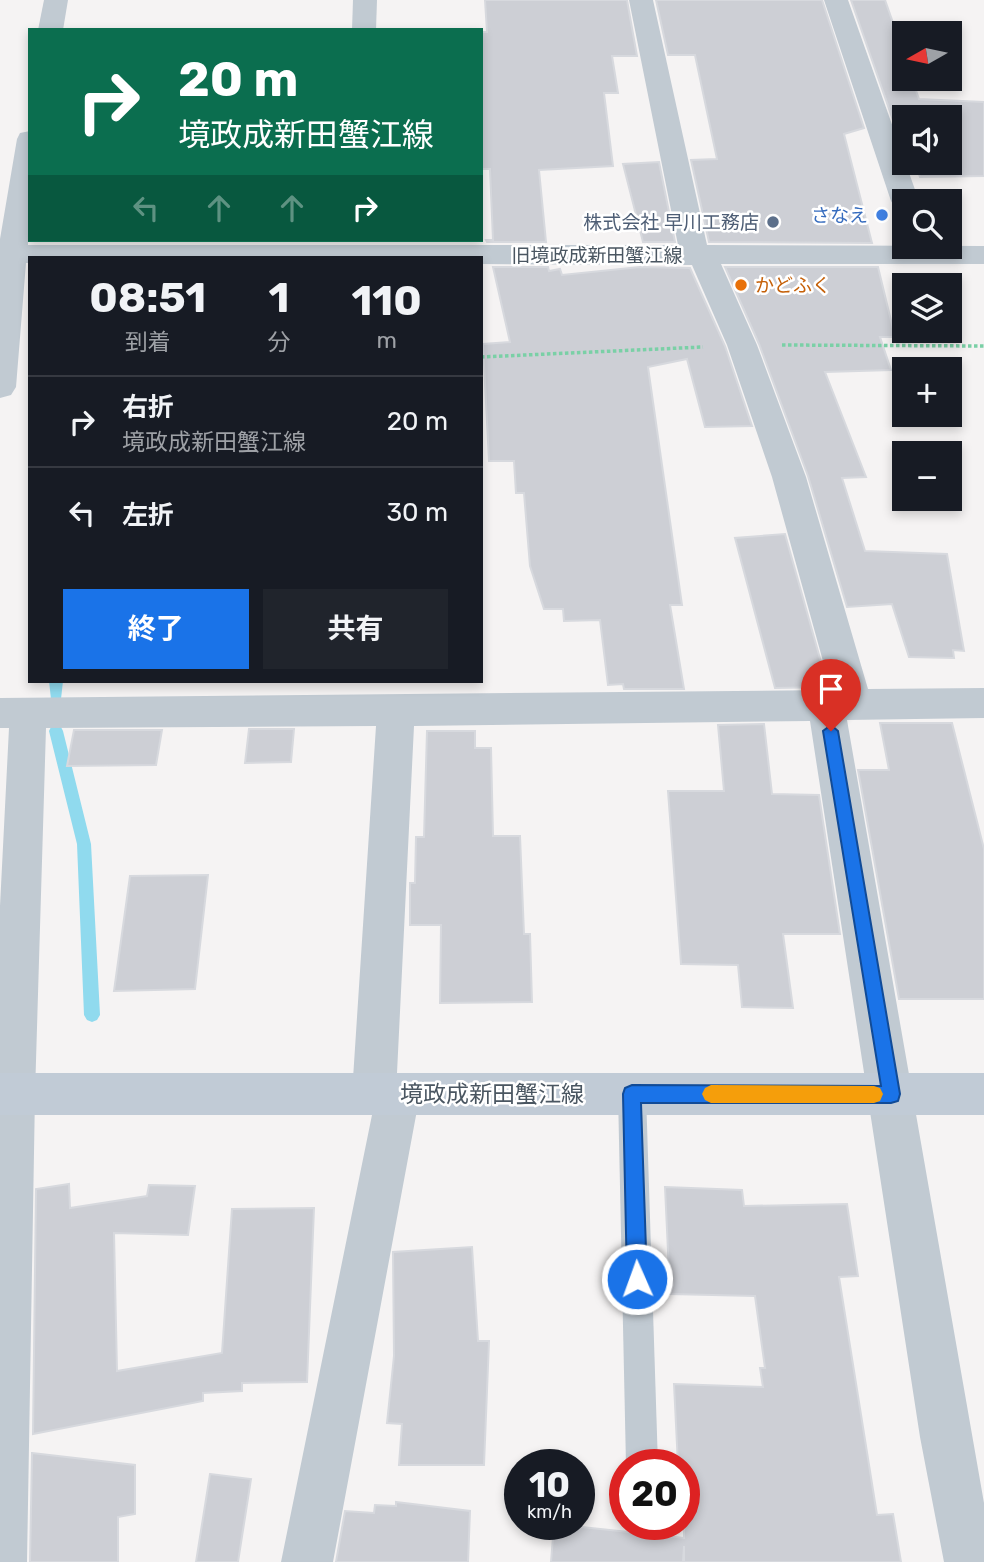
<!DOCTYPE html>
<html lang="ja">
<meta charset="utf-8">
<style>
body{margin:0;font-family:Rubik,"Noto Sans JP",sans-serif;background:#20242c;color:#f1f3f6;height:100vh;display:flex;flex-direction:column;font-size:26px;white-space:nowrap}
*{box-sizing:border-box;margin:0}
p{font-size:23px;color:#9ea1a6}
.icon{flex:none;width:38px;height:38px;fill:none;stroke:currentColor;stroke-width:2;stroke-linecap:round;stroke-linejoin:round}
.map{position:relative;flex:1;overflow:hidden}
.sheet{position:absolute;left:28px;top:256px;width:455px;height:427px;display:flex;flex-direction:column;background:#171b24;border-radius:0px;box-shadow:0 4px 10px #0003}
.sheet>*{flex:none}
.guide{position:absolute;left:28px;top:28px;width:455px;height:214px;border-radius:0px;box-shadow:0 4px 10px #0003;background:#0b6e4f;color:#fff;overflow:hidden}
.needle{width:46px;rotate:261deg}
.buttons{position:absolute;left:892px;top:21px;display:grid;gap:14px}
.buttons a{display:grid;place-items:center;width:70px;height:70px;border-radius:0px;background:#171b24;box-shadow:0 4px 10px #0003;font-size:35px}
.speed{position:absolute;left:504px;top:1449px;display:flex;gap:14px;font-size:35px;font-weight:700;text-align:center}
.speed>*{display:grid;place-content:center;width:91px;height:91px;border-radius:50%;background:#171b24;box-shadow:0 4px 10px #0003;line-height:1}
.speed small{font-size:18px;font-weight:400}
.speed .limit{border:10px solid #d22;background:#fff;color:#111}
.pin{position:absolute;display:grid;place-items:center;width:60px;height:60px;color:#fff;margin:-72px -30px;border-radius:50% 50% 50% 0;rotate:-45deg;box-shadow:0 0 7px #0007}
.pin .icon{rotate:45deg}
.me{position:absolute;width:77px;margin:-38px;rotate:358deg;stroke-linejoin:round;filter:drop-shadow(0 0 5px #0008)}
.turn{display:flex;align-items:center;gap:24px;height:147px;padding:0 35px;font-size:32px}
.turn .icon{width:91px;height:91px;stroke-width:2.5}
.turn b{display:block;font-size:49px;line-height:60px}
.lanes{display:flex;align-items:center;height:66px;padding:0 35px;background:#0003;justify-content:center;gap:35px;direction:ltr}
.lanes .off{opacity:.35}
.eta{display:flex;justify-content:space-evenly;align-items:center;height:119px;text-align:center}
.eta b{font-size:42px;font-weight:700;line-height:49px}
.primary-button{display:flex;gap:14px;margin-top:auto;padding:14px 35px}
.primary-button a{flex:1;height:80px;border-radius:0px;background:#1a73e8;color:#fff;font-size:28px;font-weight:700;line-height:80px;text-align:center}
.primary-button a+a{background:#20242c;color:#f1f3f6}
ul{padding:0;list-style:none}
li{display:flex;align-items:center;gap:21px;height:91px;padding:0 35px;border-top:2px solid #363941}
li div{flex:1}
li b{display:block;font-size:26px}
li em{font-style:normal}
.map>svg:first-child{display:block}
.lines{fill:none;stroke-linecap:round;stroke-linejoin:round}
.stream{fill:#90daee;fill-rule:evenodd}
.building{fill:#cdcfd5;stroke:#d7d9de;stroke-width:2}
.path{stroke:#7ad0a6;stroke-width:3.5;stroke-dasharray:3.5 2.5;stroke-linecap:butt}
.service{fill:#c1cad2;fill-rule:evenodd}
.minor{fill:#c1cad2;fill-rule:evenodd}
.secondary{fill:#c1cbd6;fill-rule:evenodd}
.route{fill:#1a73e8;stroke:#114b97;stroke-width:2}
.slow{fill:#f59e0b}
.shop-dot{fill:#3f7fe0;stroke:#fff;stroke-width:2.5}
.service-dot{fill:#5c6f8a;stroke:#fff;stroke-width:2.5}
.food-dot{fill:#e8710a;stroke:#fff;stroke-width:2.5}
.labels{text-anchor:middle;stroke-width:5;stroke-linejoin:round;paint-order:stroke}
.far-shop-label{font-size:19px;fill:#366cbe;stroke:#fff;text-anchor:end}
.far-service-label{font-size:19px;fill:#4e5e75;stroke:#fff;text-anchor:end}
.far-street-label{font-size:19px;fill:#4a5661;stroke:#fff}
.far-food-label{font-size:19px;fill:#c56008;stroke:#fff;text-anchor:start}
.street-label{font-size:23px;fill:#4a5661;stroke:#fff}
</style>
<div class="map">
<svg width="984" height="1562" viewBox="0 0 984 1562">
<rect width="100%" height="100%" fill="#f5f3f3"/>
<g class="lines">
<g class="stream">
<path d="M49 681H63L61 699H51Z"/>
<path d="M56 725 61 727 63 731 91 844 100 1015 97 1020 92 1022 87 1020 84 1015 77 844 49 731 51 727Z"/>
</g>
</g>
<g class="building">
<path d="M485 0H627L637 56H612L618 93H604L613 166 539 170 546 242H487L486 240H493L490 169H481V32H487Z"/>
<path d="M656 0H822L864 128 844 134 872 243 709 242 691 160 717 159 695 55H668Z"/>
<path d="M851 0H885L905 57V79H912L919 99 984 102V176L920 177 915 163H950V117H905V126L902 118 893 120Z"/>
<path d="M659 162 675 242H643L623 164Z"/>
<path d="M493 267H548L549 271 560 269 562 275 640 267 690 268 725 346 752 426 705 427 687 359 648 367 682 605H670L684 689H624L623 684 608 685 600 620 564 621 563 609H544L530 566 524 493H516L514 461H489L483 344 510 342Z"/>
<path d="M725 267H878L895 337H880L891 370 825 372 866 477 842 478 865 551 947 554 964 651 953 650 954 658 909 657 892 604 847 607 808 476 759 344Z"/>
<path d="M785 534 828 687 775 688 735 538Z"/>
<path d="M880 723H952L984 849V999H899L858 770H889Z"/>
<path d="M764 724 772 794 819 795 840 934H783L793 1008 742 1007 738 965 681 964 668 791H724L718 725Z"/>
<path d="M249 729H294L291 762 245 763Z"/>
<path d="M74 730H162L156 765 67 766Z"/>
<path d="M427 731H475V748H491L493 836H520L524 934H530L532 1002 440 1003 441 925H410V883H415L416 837H424Z"/>
<path d="M208 875 195 989 114 991 130 876Z"/>
<path d="M69 1184 70 1208 147 1196 149 1185 195 1186 188 1235 114 1233 117 1371 222 1353 232 1209 314 1208 307 1382 242 1383V1391L203 1393V1401L33 1434 36 1189Z"/>
<path d="M665 1187 742 1190 744 1206 847 1204 858 1276 839 1277 877 1515 893 1514 901 1562H684V1546L683 1562H551L554 1524 684 1538V1465H678L674 1384 763 1387 760 1368H765L755 1296 670 1294Z"/>
<path d="M472 1247 478 1341H489L484 1465H399L402 1424 387 1423 394 1356 393 1252Z"/>
<path d="M32 1453 135 1465V1514L118 1517V1562H30Z"/>
<path d="M210 1474 251 1479 238 1562H196Z"/>
<path d="M396 1502 470 1511 468 1562H336L345 1511 374 1513 375 1505 396 1506Z"/>
</g>
<g class="lines">
<g class="path">
<path d="M782 345 984 346"/>
<path d="M481 357 703 347"/>
</g>
<path class="service" d="M632 1080 642 1084 646 1094 658 1465H626L618 1094 622 1084Z"/>
<g class="minor">
<path d="M44 0H68L63 30H38Z"/>
<path d="M353 0H377L376 30H352Z"/>
<path d="M629 0H653L707 245 984 246V264H721L757 345 806 477 868 689 984 688V718L847 720 984 1503V1562H944L920 1437 810 721 414 726 397 1073 414 1079 420 1094 333 1562H281L372 1115 358 1109 352 1094 376 726 46 728 35 1094 27 1562H0V906L9 728H0V698L831 690 772 477 727 345 692 265 481 264V257H30V263H26L16 387 11 395 0 398V239L17 139 20 133 30 131 28 245H678Z"/>
<path d="M824 0H848L919 201H905V210L895 207 891 201Z"/>
</g>
<rect class="secondary" x="0" y="1073" width="984" height="42"/>
</g>
<path class="route" d="M831 725 838 731 900 1094 898 1101 891 1103H641L647 1279 644 1286 637 1289 630 1286 627 1279 623 1094 625 1088 632 1085 881 1086 823 731Z"/>
<path class="slow" d="M711 1085 874 1086 880 1088 883 1094 880 1101 874 1103H711L705 1100 702 1094 705 1088Z"/>
<circle class="shop-dot" cx="882" cy="215" r="7"/>
<circle class="service-dot" cx="773" cy="222" r="7"/>
<circle class="food-dot" cx="741" cy="285" r="7"/>
<g class="labels">
<g class="far-shop-label">
<text x="868" y="222">さなえ</text>
</g>
<g class="far-service-label">
<text x="759" y="229">株式会社 早川工務店</text>
</g>
<g class="far-street-label">
<text x="597" y="262">旧境政成新田蟹江線</text>
</g>
<g class="far-food-label">
<text x="755" y="292">かどふく</text>
</g>
<g class="street-label">
<text x="492" y="1102">境政成新田蟹江線</text>
</g>
</g>
</svg>
<div class="buttons">
<a><svg class="needle" viewBox="-14 -14 28 28"><path d="M0-13l5 13h-10z" fill="#e53935"/><path d="M0 13l5-13h-10z" fill="#9ea1a6"/></svg></a>
<a><svg class="icon" aria-label="sound" viewBox="0 0 24 24"><path d="M4 9h4l5-4v14l-5-4H4zM17 9q2 3 0 6"/></svg></a>
<a><svg class="icon" aria-label="search" viewBox="0 0 24 24"><circle cx="10" cy="10" r="6"/><path d="M15 15l6 6"/></svg></a>
<a><svg class="icon" aria-label="layers" viewBox="0 0 24 24"><path d="M12 4l9 5-9 5-9-5zM3 14l9 5 9-5"/></svg></a>
<a>+</a>
<a>−</a>
</div>
<div class="speed"><div>10<small>km/h</small></div><div class="limit">20</div></div>
<div class="pin" style="left:831px;top:731px;background:#d93025"><svg class="icon" aria-label="arrive" viewBox="0 0 24 24"><path d="M6 21V4h12l-3 4 3 4H6"/></svg></div>
<svg class="me" style="left:637px;top:1279px" viewBox="-20 -20 40 40"><circle r="17" fill="#1a73e8" stroke="#fff" stroke-width="3"/><path d="M0-11L8 9 0 5-8 9z" fill="#fff"/></svg>
<div class="guide">
<div class="turn"><svg class="icon" aria-label="right" viewBox="0 0 24 24"><path d="M7 20v-9h11M14 6l5 5-5 5"/></svg><div><b>20 m</b>境政成新田蟹江線</div></div>
<div class="lanes"><svg class="icon off" aria-label="left" viewBox="0 0 24 24"><path d="M17 20v-9H6M10 6l-5 5 5 5"/></svg><svg class="icon off" aria-label="ahead" viewBox="0 0 24 24"><path d="M12 20V5M6 11l6-6 6 6"/></svg><svg class="icon off" aria-label="ahead" viewBox="0 0 24 24"><path d="M12 20V5M6 11l6-6 6 6"/></svg><svg class="icon" aria-label="right" viewBox="0 0 24 24"><path d="M7 20v-9h11M14 6l5 5-5 5"/></svg></div>
</div>
<section class="sheet">
<div class="eta">
<div><b>08:51</b><p>到着</p></div>
<div><b>1</b><p>分</p></div>
<div><b>110</b><p>m</p></div>
</div>
<ul>
<li><svg class="icon" aria-label="right" viewBox="0 0 24 24"><path d="M7 20v-9h11M14 6l5 5-5 5"/></svg><div><b>右折</b><p>境政成新田蟹江線</p></div><em>20 m</em></li>
<li><svg class="icon" aria-label="left" viewBox="0 0 24 24"><path d="M17 20v-9H6M10 6l-5 5 5 5"/></svg><div><b>左折</b></div><em>30 m</em></li>
</ul>
<div class="primary-button"><a>終了</a><a>共有</a></div>
</section>
</div>
